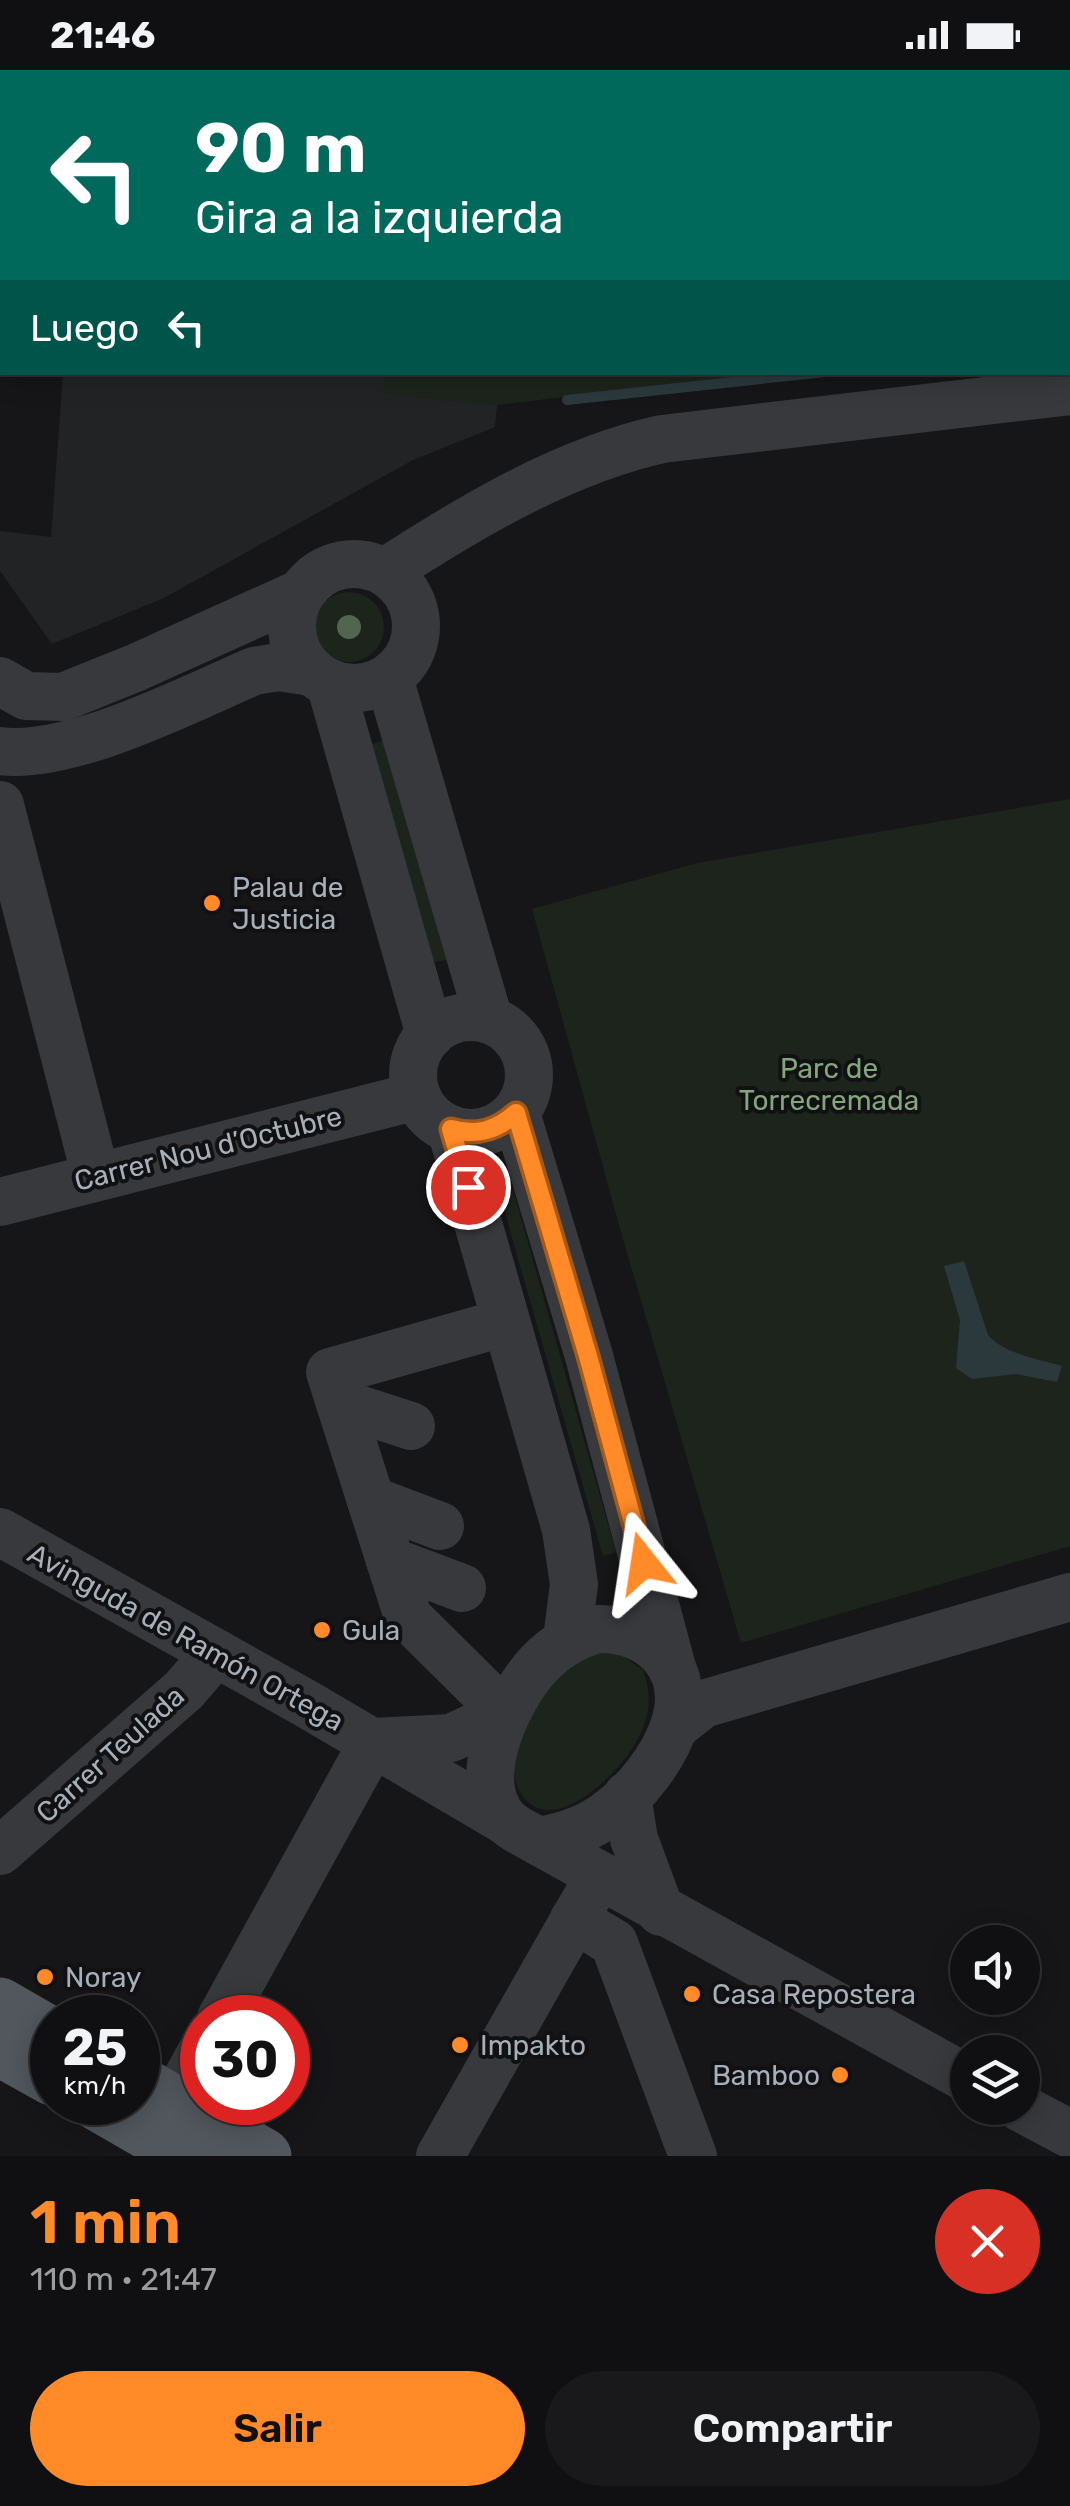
<!DOCTYPE html>
<html lang="es">
<meta charset="utf-8">
<style>
body{margin:0;font-family:Rubik,sans-serif;background:#19191b;color:#f1f3f6;height:100vh;display:flex;flex-direction:column;font-size:38px;white-space:nowrap}
*{box-sizing:border-box;margin:0}
p{font-size:32px;color:#9c9d9f}
.icon{flex:none;width:55px;height:55px;fill:none;stroke:currentColor;stroke-width:2;stroke-linecap:round;stroke-linejoin:round}
.map{position:relative;height:2086px;overflow:hidden}
.drawer{display:flex;flex-direction:column;background:#101012;flex:1}
.drawer>*{flex:none}
.hud{position:absolute;left:0px;top:0px;width:1070px;height:305px;box-shadow:0 5px 25px #0003,0 0 0 2px #303032;background:#00695c;color:#fff;overflow:hidden}
.buttons{position:absolute;left:950px;top:1855px;display:grid;gap:20px}
.buttons a{display:grid;place-items:center;width:90px;height:90px;border-radius:50%;background:#101012;box-shadow:0 5px 25px #0003,0 0 0 2px #303032;font-size:50px}
.speed{position:absolute;left:30px;top:1925px;display:flex;gap:20px;font-size:50px;font-weight:700;text-align:center}
.speed>*{display:grid;place-content:center;width:130px;height:130px;border-radius:50%;background:#101012;box-shadow:0 5px 25px #0003,0 0 0 2px #303032;line-height:1}
.speed small{font-size:25px;font-weight:400}
.speed .limit{border:15px solid #d22;background:#fff;color:#111}
.pin{position:absolute;display:grid;place-items:center;width:85px;height:85px;color:#fff;margin:-42px;border:5px solid #fff;border-radius:50%;box-shadow:0 2px 10px #0007}
.me{position:absolute;width:110px;margin:-55px;rotate:345deg;stroke-linejoin:round;filter:drop-shadow(0 0 8px #0008)}
.turn{display:flex;align-items:center;gap:35px;height:210px;padding:0 30px;font-size:45px}
.turn .icon{width:130px;height:130px;stroke-width:2.5}
.turn b{display:block;font-size:70px;line-height:85px}
.then{display:flex;align-items:center;height:95px;padding:0 30px;background:#0003;gap:20px;font-size:38px}
.round{display:grid;place-items:center;flex:none;width:105px;height:105px;border-radius:52px;background:#19191b}
.head{display:flex;align-items:center;justify-content:space-between;height:170px;padding:0 30px}
h1{font-size:60px;font-weight:600;line-height:75px;color:#ff8a27}
.button{display:flex;gap:20px;margin-top:auto;padding:20px 30px}
.button a{flex:1;height:115px;border-radius:60px;background:#ff8a27;color:#111;font-size:40px;font-weight:600;line-height:115px;text-align:center}
.button a+a{background:#19191b;color:#f1f3f6}
.status{display:flex;justify-content:space-between;align-items:center;height:70px;padding:0 50px;background:#101012;direction:ltr}
.status svg{height:28px;fill:currentColor}
.map>svg:first-child{display:block}
.built{fill:#222325}
.green{fill:#1c241c}
.water{fill:#2b393d}
.lines{fill:none;stroke-linecap:round;stroke-linejoin:round}
.stream{stroke:#2b393d;stroke-width:10}
.minor{stroke:#37393d;stroke-width:48}
.major{stroke:#52575d;stroke-width:55}
.tree{fill:#526550}
.route-casing{stroke:#a65a19;stroke-width:25}
.route{stroke:#ff8a27;stroke-width:18}
.poi-dot{fill:#ff8a27;stroke:#111113;stroke-width:4}
.labels{text-anchor:middle;stroke-width:8;stroke-linejoin:round;paint-order:stroke}
.poi-label{font-size:28px;fill:#a7b0b9;stroke:#111113;text-anchor:start}
.park-label{font-size:28px;fill:#83a67d;stroke:#111113}
.street-label{font-size:28px;fill:#a7b0b9;stroke:#111113}
</style>
<div class="status"><b>21:46</b><svg viewBox="0 0 49 12"><path d="M0 12V9h3v3zM5 12V6h3v6zM10 12V3h3v9zM15 12V0h3v12zM26 1h20v11H26zM47 4h2v5h-2z"/></svg></div>
<div class="map">
<svg width="1070" height="2086" viewBox="0 0 1070 2086">
<rect width="100%" height="100%" fill="#161618"/>
<path class="built" d="M63 303H500L495 357 413 390 164 528 52 574 0 501V461L51 467Z"/>
<g class="green">
<path d="M410 0H886L409 2Z"/>
<path d="M385 303V302L767 303 497 335 383 324Z"/>
<circle cx="349" cy="557" r="35"/>
<path d="M386 670 447 890 433 892 371 674Z"/>
<path d="M1070 729V1476L741 1573 621 1162 532 839 697 793Z"/>
<path d="M513 1120 616 1482 603 1486 499 1122Z"/>
<path d="M598 1582 618 1583 643 1600C655 1633 647 1658 627 1686 608 1712 548 1769 520 1722 498 1684 541 1607 576 1589 583 1586 591 1585 598 1582Z"/>
</g>
<path class="water" d="M964 1191 988 1265C1004 1284 1039 1289 1062 1296L1057 1312 1016 1304 972 1309 956 1298 960 1250 944 1196Z"/>
<g class="lines">
<g class="stream">
<path d="M1068 270 1070 269"/>
<path d="M567 330 825 302"/>
</g>
<g class="minor">
<path d="M899 2V0"/>
<circle cx="354" cy="556" r="62"/>
<path d="M385 502C470 447 563 391 662 369L1070 321"/>
<path d="M389 608 489 950"/>
<path d="M0 611 26 626 63 627 135 598 301 523"/>
<path d="M330 613 430 965"/>
<path d="M0 681C71 690 187 630 254 601L278 597 312 602"/>
<path d="M0 735 96 1107"/>
<circle cx="471" cy="1005" r="58"/>
<path d="M516 1043 589 1286 672 1598"/>
<path d="M451 1059 566 1460 574 1514 567 1570"/>
<path d="M0 1132 417 1026"/>
<path d="M340 1333 411 1356"/>
<path d="M371 1430 440 1456"/>
<path d="M0 1462 305 1633 506 1751"/>
<path d="M390 1491 462 1518"/>
<path d="M598 1559C653 1558 693 1599 674 1656 664 1687 636 1723 610 1742 590 1758 563 1767 538 1771 528 1765 513 1759 505 1750 468 1710 508 1627 539 1594 555 1577 575 1565 598 1559Z"/>
<path d="M674 1657 703 1634 1070 1527"/>
<path d="M373 1672 451 1668 505 1643 408 1547 330 1302 506 1252"/>
<path d="M627 1726 634 1769 661 1842"/>
<path d="M538 1771 968 2009"/>
<path d="M0 1781 184 1620 216 1583"/>
<path d="M574 1849 614 1873 693 2086"/>
<path d="M221 1948 373 1672"/>
<path d="M174 2032 202 1981"/>
<path d="M1021 2038 1070 2064"/>
<path d="M440 2086 599 1806"/>
</g>
<g class="major">
<path d="M0 1935 52 1965"/>
<path d="M0 1979 52 2008"/>
<path d="M138 2012 264 2086"/>
<path d="M95 2032 189 2086"/>
</g>
</g>
<circle class="tree" cx="349" cy="557" r="12"/>
<g class="lines">
<g class="route-casing">
<path id="route" d="M468 1117 451 1059C476 1066 496 1061 516 1043L588 1286 644 1493"/>
</g>
<use href="#route" class="route"/>
</g>
<g class="poi-dot">
<circle cx="212" cy="833" r="10"/>
<circle cx="322" cy="1560" r="10"/>
<circle cx="45" cy="1907" r="10"/>
<circle cx="692" cy="1924" r="10"/>
<circle cx="460" cy="1975" r="10"/>
<circle cx="840" cy="2005" r="10"/>
</g>
<g class="labels">
<g class="poi-label">
<text x="232" y="827">Palau de<tspan x="232" dy="32">Justicia</tspan></text>
<text x="342" y="1570">Gula</text>
<text x="65" y="1917">Noray</text>
<text x="712" y="1934">Casa Repostera</text>
<text x="480" y="1985">Impakto</text>
<text x="820" y="2015" text-anchor="end">Bamboo</text>
</g>
<g class="park-label">
<text x="829" y="1008">Parc de<tspan x="829" dy="32">Torrecremada</tspan></text>
</g>
<g class="street-label">
<text transform="translate(208 1078) rotate(-14)" y="10">Carrer Nou d’Octubre</text>
<text transform="translate(186 1567) rotate(29)" y="10">Avinguda de Ramón Ortega</text>
<text transform="translate(110 1684) rotate(-42)" y="10">Carrer Teulada</text>
</g>
</g>
</svg>
<div class="buttons">
<a><svg class="icon" aria-label="sound" viewBox="0 0 24 24"><path d="M4 9h4l5-4v14l-5-4H4zM17 9q2 3 0 6"/></svg></a>
<a><svg class="icon" aria-label="layers" viewBox="0 0 24 24"><path d="M12 4l9 5-9 5-9-5zM3 14l9 5 9-5"/></svg></a>
</div>
<div class="speed"><div>25<small>km/h</small></div><div class="limit">30</div></div>
<div class="pin" style="left:468px;top:1117px;background:#d93025"><svg class="icon" aria-label="arrive" viewBox="0 0 24 24"><path d="M6 21V4h12l-3 4 3 4H6"/></svg></div>
<svg class="me" style="left:644px;top:1493px" viewBox="-20 -20 40 40"><path d="M0-17L14 15 0 8-14 15z" fill="#ff8a27" stroke="#fff" stroke-width="4"/></svg>
<div class="hud">
<div class="turn"><svg class="icon" aria-label="left" viewBox="0 0 24 24"><path d="M17 20v-9H6M10 6l-5 5 5 5"/></svg><div><b>90 m</b>Gira a la izquierda</div></div>
<div class="then">Luego<svg class="icon" aria-label="left" viewBox="0 0 24 24"><path d="M17 20v-9H6M10 6l-5 5 5 5"/></svg></div>
</div>
</div>
<section class="drawer">
<div class="head"><div><h1>1 min</h1><p>110 m · 21:47</p></div><a class="round" style="background:#d93025;color:#fff"><svg class="icon" aria-label="close" viewBox="0 0 24 24"><path d="M6 6l12 12M18 6L6 18"/></svg></a></div>
<div class="button"><a>Salir</a><a>Compartir</a></div>
</section>
